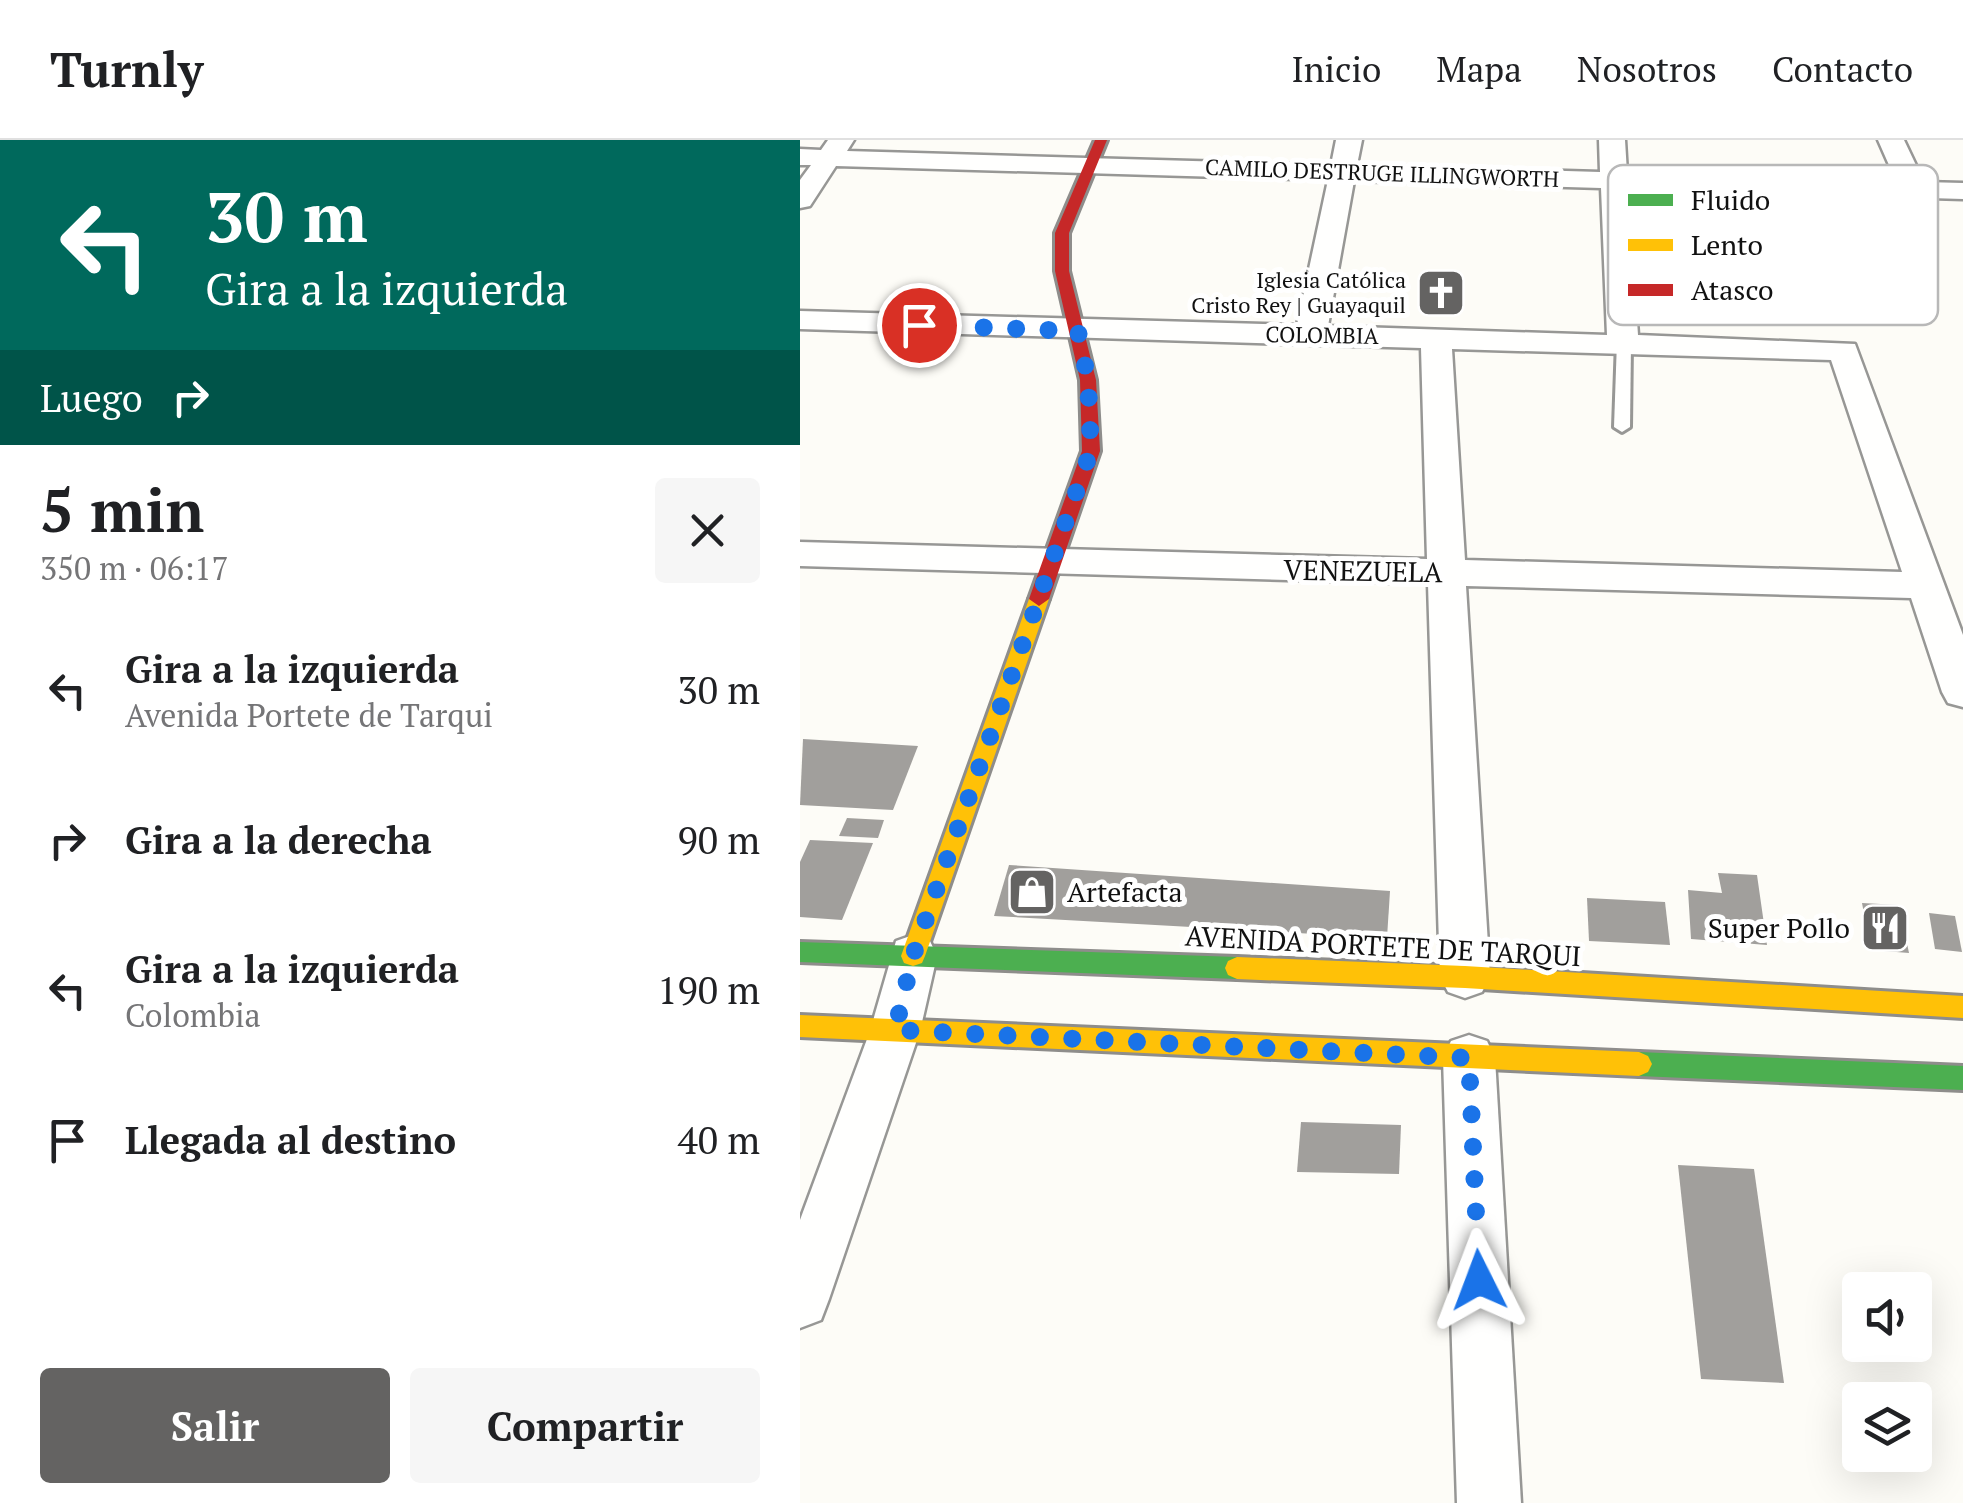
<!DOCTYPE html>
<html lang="es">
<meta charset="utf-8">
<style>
body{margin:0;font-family:"PT Serif",serif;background:#f6f6f6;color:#202124;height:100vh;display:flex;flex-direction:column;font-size:38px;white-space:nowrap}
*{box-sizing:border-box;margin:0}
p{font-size:32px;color:#757577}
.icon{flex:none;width:55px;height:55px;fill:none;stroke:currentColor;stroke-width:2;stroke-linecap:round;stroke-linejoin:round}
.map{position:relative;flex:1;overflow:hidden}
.panel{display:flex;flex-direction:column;background:#fff;width:800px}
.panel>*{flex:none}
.guide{background:#00695c;color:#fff;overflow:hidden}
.controls{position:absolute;left:1042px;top:1132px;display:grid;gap:20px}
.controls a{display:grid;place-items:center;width:90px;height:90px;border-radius:10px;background:#fff;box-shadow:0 10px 40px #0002;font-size:50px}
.pin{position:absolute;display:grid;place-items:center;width:85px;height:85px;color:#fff;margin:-42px;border:5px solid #fff;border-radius:50%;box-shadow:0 2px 10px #0007}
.me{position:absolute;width:110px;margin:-55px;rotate:357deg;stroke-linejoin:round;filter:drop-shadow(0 0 8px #0008)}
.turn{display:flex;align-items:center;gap:35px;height:210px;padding:0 40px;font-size:45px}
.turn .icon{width:130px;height:130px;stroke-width:2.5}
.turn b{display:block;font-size:70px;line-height:85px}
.then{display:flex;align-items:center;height:95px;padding:0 40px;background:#0003;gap:20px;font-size:38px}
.round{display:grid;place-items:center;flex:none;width:105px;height:105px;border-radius:10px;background:#f6f6f6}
.headline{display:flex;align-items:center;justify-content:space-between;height:170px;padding:0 40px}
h1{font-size:60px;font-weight:700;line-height:75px}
.button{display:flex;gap:20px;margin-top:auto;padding:20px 40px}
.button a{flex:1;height:115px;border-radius:10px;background:#646362;color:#fff;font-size:40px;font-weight:700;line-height:115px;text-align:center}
.button a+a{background:#f6f6f6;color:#202124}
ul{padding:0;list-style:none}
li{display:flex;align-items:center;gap:30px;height:150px;padding:0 40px}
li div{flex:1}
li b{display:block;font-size:38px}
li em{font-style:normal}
header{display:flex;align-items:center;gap:60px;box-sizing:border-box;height:140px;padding:0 50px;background:#fff;border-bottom:2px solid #e0e0e0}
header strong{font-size:48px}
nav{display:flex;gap:55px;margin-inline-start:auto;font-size:35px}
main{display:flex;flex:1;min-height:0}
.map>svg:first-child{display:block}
.building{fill:#a19f9c}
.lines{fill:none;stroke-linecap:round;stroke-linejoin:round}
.lane-casing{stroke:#979795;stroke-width:6}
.street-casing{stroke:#979795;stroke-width:5}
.fast-casing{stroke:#8e8d8b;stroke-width:6}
.slow-casing{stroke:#8e8d8b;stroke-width:6}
.jam-casing{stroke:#8e8d8b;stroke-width:6}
.lane{fill:#fffffe;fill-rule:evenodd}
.street{fill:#fffffe;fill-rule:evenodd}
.fast{fill:#4caf50;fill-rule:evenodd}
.slow{fill:#ffc107;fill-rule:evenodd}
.jam{fill:#c62828;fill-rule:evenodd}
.route{stroke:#1a73e8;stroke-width:18;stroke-dasharray:0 32.4}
.labels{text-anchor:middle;stroke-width:10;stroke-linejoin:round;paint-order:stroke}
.far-street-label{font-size:22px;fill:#111;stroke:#fff}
.far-poi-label{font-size:22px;fill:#111;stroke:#fff;text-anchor:end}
.street-label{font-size:28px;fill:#111;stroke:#fff}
.poi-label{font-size:28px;fill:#111;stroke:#fff;text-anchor:start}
.key{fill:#fff;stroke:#b8b8b8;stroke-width:2.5}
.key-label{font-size:28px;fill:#111}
</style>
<header>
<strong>Turnly</strong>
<nav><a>Inicio</a><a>Mapa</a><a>Nosotros</a><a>Contacto</a></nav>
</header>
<main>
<section class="panel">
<div class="guide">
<div class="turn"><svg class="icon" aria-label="left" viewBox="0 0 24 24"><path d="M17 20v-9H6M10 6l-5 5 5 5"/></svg><div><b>30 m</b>Gira a la izquierda</div></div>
<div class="then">Luego<svg class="icon" aria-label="right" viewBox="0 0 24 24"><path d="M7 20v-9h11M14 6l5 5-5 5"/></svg></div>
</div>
<div class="headline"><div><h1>5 min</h1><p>350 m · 06:17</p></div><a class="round"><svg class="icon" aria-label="close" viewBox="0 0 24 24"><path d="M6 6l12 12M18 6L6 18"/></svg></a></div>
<ul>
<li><svg class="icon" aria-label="left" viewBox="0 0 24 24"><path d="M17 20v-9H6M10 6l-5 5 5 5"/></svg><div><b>Gira a la izquierda</b><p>Avenida Portete de Tarqui</p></div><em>30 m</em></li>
<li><svg class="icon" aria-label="right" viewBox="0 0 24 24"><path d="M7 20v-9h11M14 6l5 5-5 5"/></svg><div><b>Gira a la derecha</b></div><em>90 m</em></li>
<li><svg class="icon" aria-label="left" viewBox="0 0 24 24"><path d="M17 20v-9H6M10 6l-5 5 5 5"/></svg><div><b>Gira a la izquierda</b><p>Colombia</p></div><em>190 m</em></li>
<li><svg class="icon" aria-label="arrive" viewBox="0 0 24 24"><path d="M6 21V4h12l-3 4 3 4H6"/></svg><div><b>Llegada al destino</b></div><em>40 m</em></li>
</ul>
<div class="button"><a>Salir</a><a>Compartir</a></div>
</section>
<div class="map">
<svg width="1163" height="1363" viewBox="0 0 1163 1363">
<rect width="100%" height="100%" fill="#fdfcf7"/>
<g class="building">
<path d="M3 599 118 606 93 670 0 665Z"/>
<path d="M47 678 84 680 78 698 39 696Z"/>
<path d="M10 700 73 703 42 780 0 777V722Z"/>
<path d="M209 725 590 751 587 798 194 776Z"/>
<path d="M918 733 957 735 967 805 891 799 888 750 922 753Z"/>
<path d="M787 758 865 762 870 805 789 801Z"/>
<path d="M1062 763 1099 765 1109 813 1071 810Z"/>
<path d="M1129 773 1155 776 1162 812 1135 809Z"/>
<path d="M501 982 601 985 599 1034 497 1032Z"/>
<path d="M878 1025 954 1029 984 1243 901 1239Z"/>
</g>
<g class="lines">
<g class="lane-casing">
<path id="lane" d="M817 201 831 204 830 287 822 292 814 287Z"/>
</g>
<g class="street-casing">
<g id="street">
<path d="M28 0H54L47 11 531 25 536 0H562L557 25 800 32 799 0H825L827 33 1096 41 1078 0H1104L1124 42 1163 43V59L828 49 838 195 1055 204 1163 495V567L1148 563 1142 552 1111 458 666 446 690 837 682 852 665 858 648 852 640 837 628 444 0 426V402L627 419 621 208 0 189V171L497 185 528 40 36 26 10 66 0 68V40L11 25H0V9L21 10ZM554 41 801 48 807 195 528 186ZM652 209 1031 220 1102 432 665 420Z"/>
<path d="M113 795 130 801 137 816 120 891 29 1159 21 1180 0 1188V1080L70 891 96 801Z"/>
<path d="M669 895 687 901 695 918 721 1363H657L643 918 651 901Z"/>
</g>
</g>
<g class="fast-casing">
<g id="fast">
<path d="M0 802 437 817 446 821 449 828 446 835 437 839 0 822Z"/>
<path d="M839 912 1163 926V950L839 936 830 932 826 924 830 916Z"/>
</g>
</g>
<g class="slow-casing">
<g id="slow">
<path d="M239 452 249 459 125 816 122 823 113 826 104 823 101 816 229 459Z"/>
<path d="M437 817 665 826 1163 856V878L665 848 437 839 428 835 425 828 428 821Z"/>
<path d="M0 875 839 912 848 916 852 924 848 932 839 936 0 897Z"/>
</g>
</g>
<g class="jam-casing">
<path id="jam" d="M295 0H307L269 93V131L296 240 300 311 249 459 239 466 229 459 282 311 280 240 255 131V93Z"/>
</g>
<use href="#lane" class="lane"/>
<use href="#street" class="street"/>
<use href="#fast" class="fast"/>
<use href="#slow" class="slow"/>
<use href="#jam" class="jam"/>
</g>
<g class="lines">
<path class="route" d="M119 185 278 191 288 240 291 310 113 816 95 890 669 918 679 1140"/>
</g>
<defs>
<g id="church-square" transform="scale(2.5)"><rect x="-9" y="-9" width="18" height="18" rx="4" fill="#646362" stroke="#fff"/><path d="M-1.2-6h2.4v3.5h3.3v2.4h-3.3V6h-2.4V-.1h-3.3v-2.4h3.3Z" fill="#fff"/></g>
<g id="shop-square" transform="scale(2.5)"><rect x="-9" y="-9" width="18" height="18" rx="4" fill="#646362" stroke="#fff"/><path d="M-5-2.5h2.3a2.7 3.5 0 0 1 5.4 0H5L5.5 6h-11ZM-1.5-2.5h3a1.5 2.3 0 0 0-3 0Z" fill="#fff"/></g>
<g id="restaurant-square" transform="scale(2.5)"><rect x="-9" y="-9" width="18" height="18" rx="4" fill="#646362" stroke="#fff"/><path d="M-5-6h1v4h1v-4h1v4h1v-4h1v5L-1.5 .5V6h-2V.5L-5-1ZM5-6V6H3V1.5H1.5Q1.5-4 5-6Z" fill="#fff"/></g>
</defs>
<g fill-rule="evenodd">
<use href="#church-square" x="641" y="153"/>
<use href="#shop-square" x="232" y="752"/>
<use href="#restaurant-square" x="1085" y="788"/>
</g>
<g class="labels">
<g class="far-street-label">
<text transform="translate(582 33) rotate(2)" y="8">CAMILO DESTRUGE ILLINGWORTH</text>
<text transform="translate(522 195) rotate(1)" y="8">COLOMBIA</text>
</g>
<g class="far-poi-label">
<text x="606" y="148">Iglesia Católica<tspan x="606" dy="25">Cristo Rey | Guayaquil</tspan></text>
</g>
<g class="street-label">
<text transform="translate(563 431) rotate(1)" y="10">VENEZUELA</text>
<text transform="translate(583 806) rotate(3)" y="10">AVENIDA PORTETE DE TARQUI</text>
</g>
<g class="poi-label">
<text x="267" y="762">Artefacta</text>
<text x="1050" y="798" text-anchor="end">Super Pollo</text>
</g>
</g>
<rect x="808" y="25" width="330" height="160" rx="15" class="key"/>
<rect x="828" y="54" width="45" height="12" fill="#4caf50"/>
<rect x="828" y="99" width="45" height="12" fill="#ffc107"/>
<rect x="828" y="144" width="45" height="12" fill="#c62828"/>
<g class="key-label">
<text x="891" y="70">Fluido</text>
<text x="891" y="115">Lento</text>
<text x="891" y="160">Atasco</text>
</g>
</svg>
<div class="controls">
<a><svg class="icon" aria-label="sound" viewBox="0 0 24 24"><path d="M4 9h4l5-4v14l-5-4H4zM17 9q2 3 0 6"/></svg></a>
<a><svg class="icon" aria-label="layers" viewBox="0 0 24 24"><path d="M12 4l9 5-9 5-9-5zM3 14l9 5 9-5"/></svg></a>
</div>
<div class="pin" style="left:119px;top:185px;background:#d93025"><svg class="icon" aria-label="arrive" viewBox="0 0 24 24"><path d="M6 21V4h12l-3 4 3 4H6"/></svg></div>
<svg class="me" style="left:679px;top:1140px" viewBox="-20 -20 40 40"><path d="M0-17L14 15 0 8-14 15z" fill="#1a73e8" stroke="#fff" stroke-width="4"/></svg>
</div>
</main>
